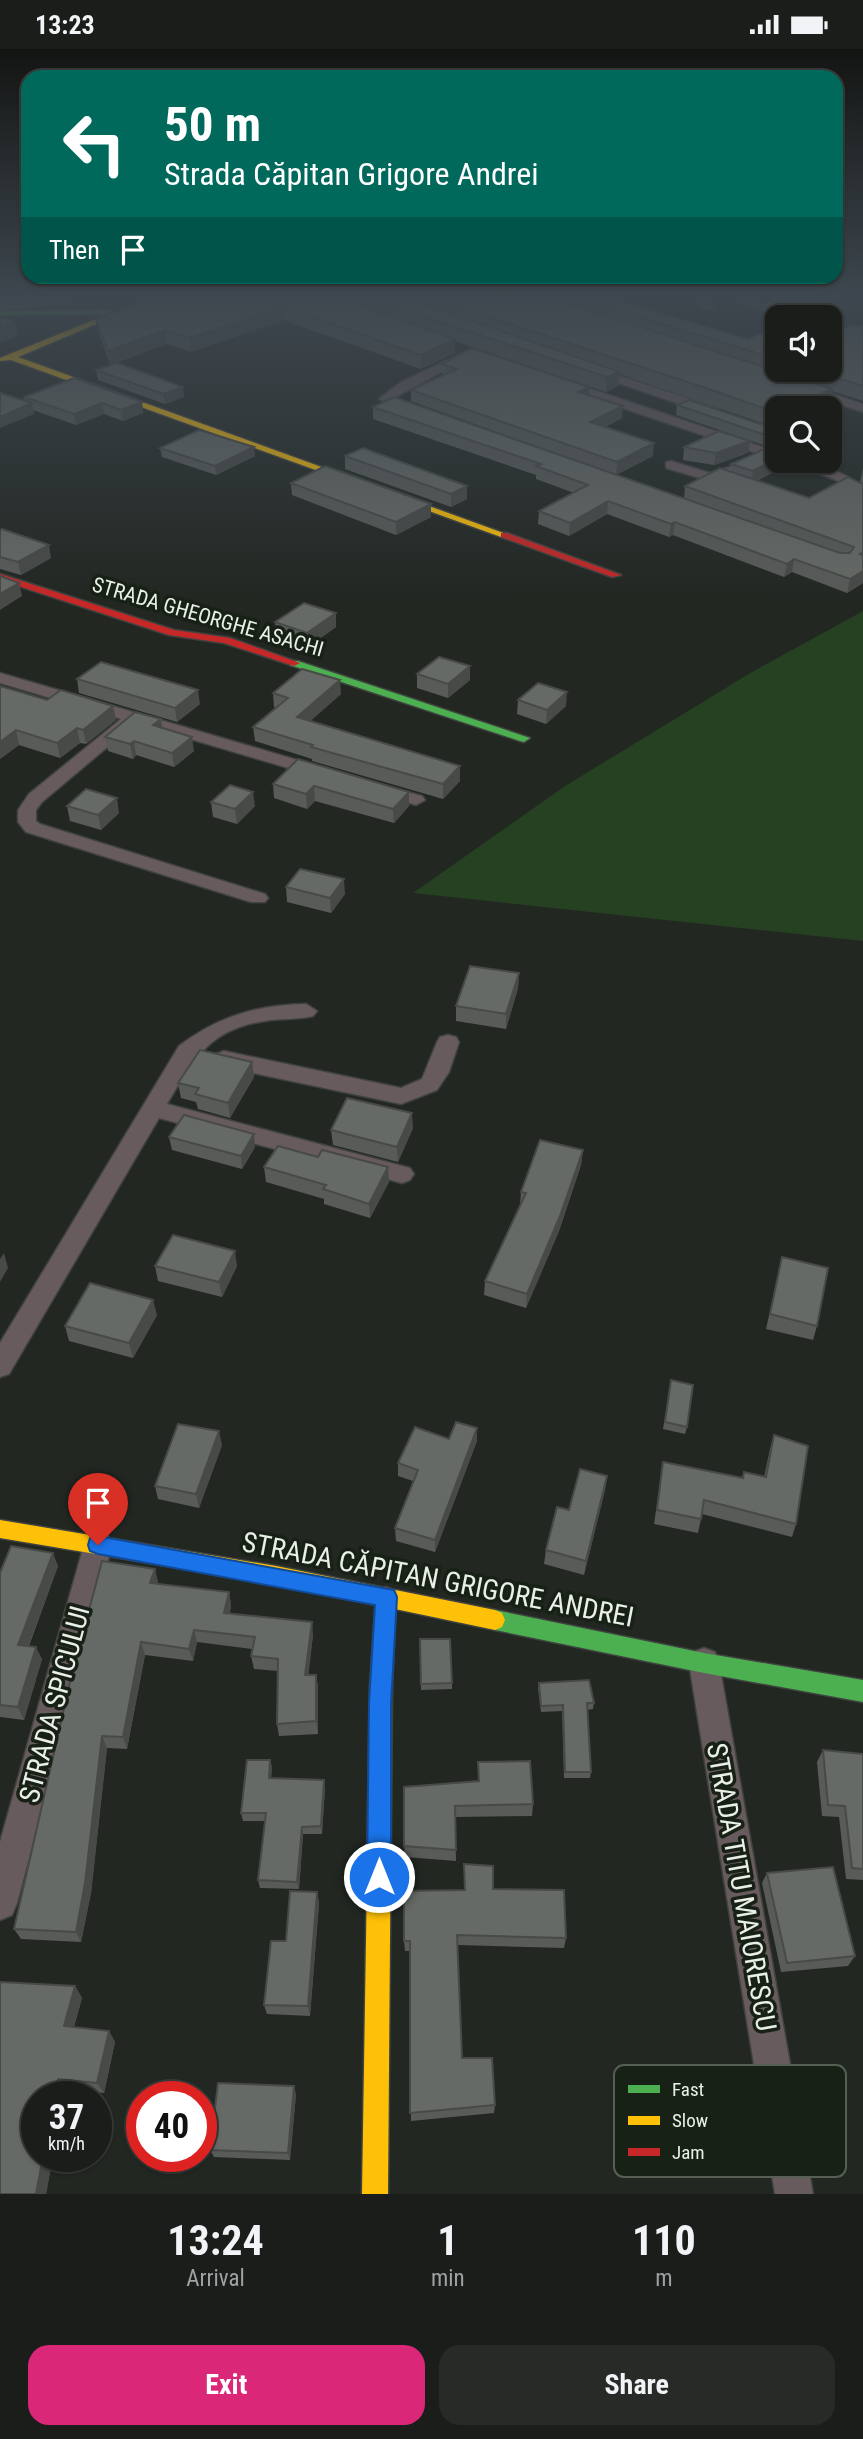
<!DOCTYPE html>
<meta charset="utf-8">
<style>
body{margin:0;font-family:"Roboto Condensed",sans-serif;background:#272a27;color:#f1f3f6;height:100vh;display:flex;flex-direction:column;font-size:26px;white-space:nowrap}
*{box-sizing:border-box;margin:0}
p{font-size:23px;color:#9fa2a2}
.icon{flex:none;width:38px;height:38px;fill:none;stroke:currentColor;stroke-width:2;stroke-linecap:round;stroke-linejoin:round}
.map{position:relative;height:2145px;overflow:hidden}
.sheet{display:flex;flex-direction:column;background:#1a1d1a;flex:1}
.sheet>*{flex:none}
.banner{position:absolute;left:21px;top:21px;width:822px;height:214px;border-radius:21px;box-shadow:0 2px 5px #0004,0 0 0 2px #383b39;background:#00695c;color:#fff;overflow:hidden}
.fabs{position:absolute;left:765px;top:256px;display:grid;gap:14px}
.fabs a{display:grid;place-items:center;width:77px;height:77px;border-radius:14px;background:#1a1d1a;box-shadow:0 2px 5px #0004,0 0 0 2px #383b39;font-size:35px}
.speed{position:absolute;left:21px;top:2032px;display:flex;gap:14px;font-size:35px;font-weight:700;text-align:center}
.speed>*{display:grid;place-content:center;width:91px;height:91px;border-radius:50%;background:#1a1d1a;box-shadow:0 2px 5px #0004,0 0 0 2px #383b39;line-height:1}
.speed small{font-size:18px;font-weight:400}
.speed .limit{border:10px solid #d22;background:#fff;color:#111}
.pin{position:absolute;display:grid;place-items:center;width:60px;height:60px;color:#fff;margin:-72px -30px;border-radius:50% 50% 50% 0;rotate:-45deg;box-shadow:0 0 7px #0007}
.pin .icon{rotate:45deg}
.me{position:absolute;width:77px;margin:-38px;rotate:0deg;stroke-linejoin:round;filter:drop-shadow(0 0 5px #0008)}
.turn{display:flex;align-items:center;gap:24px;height:147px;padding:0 28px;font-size:32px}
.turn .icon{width:91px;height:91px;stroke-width:2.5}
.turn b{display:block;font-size:49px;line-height:60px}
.then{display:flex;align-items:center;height:66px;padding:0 28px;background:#0003;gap:14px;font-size:26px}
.eta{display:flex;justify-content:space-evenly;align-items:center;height:119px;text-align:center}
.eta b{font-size:42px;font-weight:700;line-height:49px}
.button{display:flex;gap:14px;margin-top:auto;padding:14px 28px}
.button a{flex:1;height:80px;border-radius:21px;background:#db2777;color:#fff;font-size:28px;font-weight:700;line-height:80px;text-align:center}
.button a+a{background:#272a27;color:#f1f3f6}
.status{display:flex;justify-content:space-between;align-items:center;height:49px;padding:0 35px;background:#1a1d1a;direction:ltr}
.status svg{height:19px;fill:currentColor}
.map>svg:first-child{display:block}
.green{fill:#254121}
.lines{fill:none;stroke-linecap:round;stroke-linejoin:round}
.lane-casing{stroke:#3f423f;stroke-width:7}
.street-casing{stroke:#3f423f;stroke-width:3}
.fast-casing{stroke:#3f423f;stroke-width:3}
.slow-casing{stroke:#3f423f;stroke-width:3}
.jam-casing{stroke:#3f423f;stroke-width:3}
.lane{stroke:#685b5e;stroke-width:5}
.street{fill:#685b5e;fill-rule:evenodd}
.fast{fill:#4caf50;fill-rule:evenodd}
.slow{fill:#ffc107;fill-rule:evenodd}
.jam{fill:#c62828;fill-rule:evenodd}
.wall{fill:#585b58}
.shaded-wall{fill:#474a47}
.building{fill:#666a66;stroke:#474a47;stroke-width:2}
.route{fill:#1a73e8;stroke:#114b97;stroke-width:2}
.labels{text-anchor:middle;stroke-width:7;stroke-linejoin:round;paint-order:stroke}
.far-street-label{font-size:21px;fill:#eaf0e9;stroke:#182116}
.near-street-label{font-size:28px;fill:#eaf0e9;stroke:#182116}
.key{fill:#182116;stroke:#575f55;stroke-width:2}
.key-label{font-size:19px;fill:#eaf0e9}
</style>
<div class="status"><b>13:23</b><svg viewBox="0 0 49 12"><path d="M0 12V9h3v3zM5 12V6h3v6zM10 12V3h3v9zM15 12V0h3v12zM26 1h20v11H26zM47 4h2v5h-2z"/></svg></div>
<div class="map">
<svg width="863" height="2145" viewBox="0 0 863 2145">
<rect width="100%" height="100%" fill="#222722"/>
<path class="green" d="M863 562V892L413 844 565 737 752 623Z"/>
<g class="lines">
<g class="lane-casing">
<path id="lane" d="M761 258 784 249"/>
</g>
<g class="street-casing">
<g id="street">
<path d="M72 249 66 255 0 261V255Z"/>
<path d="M692 249H704L716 259 707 261Z"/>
<path d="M727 249H743L800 268H783Z"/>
<path d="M464 303 474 305 394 349 418 359V365H410L379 350 401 333Z"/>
<path d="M590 317 717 359 719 362 709 365 586 323V319Z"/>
<path d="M557 331H565L777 403V411L557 337Z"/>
<path d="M803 335 863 355V363L799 342V336Z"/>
<path d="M785 411C814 411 840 421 863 438V448L836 431Z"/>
<path d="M671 412 710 424 733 417 740 421 710 432 666 419V413Z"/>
<path d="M0 624 328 720 331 724 328 728 322 729 136 674 42 753 36 761V772L40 775 265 845 268 849 265 853H251L26 783 18 773V761L29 745 121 670 0 634Z"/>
<path d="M379 735 422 747 425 751 416 756 373 744 370 740 373 736Z"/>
<path d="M306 955 317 962 313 967C298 971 281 969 265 972 209 980 193 1011 167 1055L410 1119 414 1125 410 1131 402 1134 159 1069 9 1325 0 1328V1294L179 997C219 967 257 956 306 955Z"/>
<path d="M448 986 456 988 459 993 449 1023 437 1041 401 1055 224 1018 216 1015 213 1010 216 1005 224 1002 401 1039 422 1030 437 993 440 988Z"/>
<path d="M98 1483 108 1487 112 1496 17 1854 12 1866 0 1871V1793L84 1496 88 1487Z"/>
<path d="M704 1599 715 1603 719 1614 813 2145H775L689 1614 693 1603Z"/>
</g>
</g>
<g class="fast-casing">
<g id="fast">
<path d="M111 261 108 265 0 266V262Z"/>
<path d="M290 612H298L530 689 524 693 520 692 290 616Z"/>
<path d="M495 1561 704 1604 863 1631V1653L704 1624 495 1581 488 1578 485 1571 488 1564Z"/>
</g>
</g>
<g class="slow-casing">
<g id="slow">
<path d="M148 249H158L18 308 509 486 501 488 11 311 0 312V309Z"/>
<path d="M0 1471 276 1517 495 1561 502 1564 505 1571 502 1578 495 1581 276 1535 0 1489Z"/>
<path d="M381 1627 389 1631 392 1638 388 2145H362L370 1638 373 1631Z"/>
</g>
</g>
<g class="jam-casing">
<g id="jam">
<path d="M501 484H507L621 526 612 528 501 488Z"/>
<path d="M0 525 174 581 230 589 300 614 294 617 224 594 169 586 0 531Z"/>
<path d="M386 1538 393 1541 396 1548 392 1638 389 1645 381 1649 373 1645 370 1638 376 1548 379 1541Z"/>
</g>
</g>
<use href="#lane" class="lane"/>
<use href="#street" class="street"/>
<use href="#fast" class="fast"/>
<use href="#slow" class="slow"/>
<use href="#jam" class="jam"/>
</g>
<g class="wall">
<path d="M0 249H48L0 252Z"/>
<path d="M154 249H618L615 250 748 290 777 285V320H830L842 280 863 278V352L832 342 830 355 777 359V388L763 396 676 366 677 356 760 375 762 374 619 325 618 337 606 343 455 292V304L421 320 283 271 191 303 167 295 110 316 99 284 96 270Z"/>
<path d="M442 315 589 338V346L622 369 605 378 653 407 616 426 411 352V341L442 327Z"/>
<path d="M96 321 184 348 165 355 98 331Z"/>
<path d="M24 348 142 353 143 364 123 372 104 365 76 376 33 361 34 365 25 352Z"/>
<path d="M373 358 684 450 685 437 730 423 731 415H788L757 432 809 449 860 433 863 419V534L847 544 792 523 784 528 673 486 669 488 607 465 569 487 538 475 539 462 574 444 536 430V426L373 370Z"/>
<path d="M684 398 748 404 714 416 683 411Z"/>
<path d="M160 399 255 407 216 426 162 408Z"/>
<path d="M345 407 467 437V450L451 458 345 420Z"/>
<path d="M291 434 431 468 396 486 292 446Z"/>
<path d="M0 481 51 509 21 526 0 520Z"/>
<path d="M275 573 336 578 308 598 277 587Z"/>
<path d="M417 625 470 631 448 649 417 639Z"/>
<path d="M77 630 200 655 177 673 79 644Z"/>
<path d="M0 637 47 651 116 671 86 695 80 694 60 709 19 696 0 710Z"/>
<path d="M273 644 341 645 310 672 460 717V732L443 750 312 712V710L255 692 253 678 276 659 274 658Z"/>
<path d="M518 651 566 657 546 675 517 665Z"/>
<path d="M161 670 162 679 194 702 174 718 136 706 133 710 108 702 105 688Z"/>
<path d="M298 710 409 757 394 774 315 752 307 760 274 749 273 735Z"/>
<path d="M211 753 255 757 237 775 213 768Z"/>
<path d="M67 757 119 764 101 781 70 772Z"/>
<path d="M286 838 345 845 331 864 287 853Z"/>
<path d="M519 924 518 939 506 980 456 972V957Z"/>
<path d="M252 1013 254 1028 230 1069 198 1060 196 1053 181 1049 178 1034Z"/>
<path d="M413 1079 398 1113 333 1096 331 1081Z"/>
<path d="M169 1088 255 1098 242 1120 172 1101Z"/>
<path d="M583 1101 581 1116 559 1182 526 1259 484 1246 485 1232 520 1156 521 1143Z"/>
<path d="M318 1108 388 1118 389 1133 370 1169 324 1155V1150L266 1133 264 1118Z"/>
<path d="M782 1208 817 1277 813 1291 766 1280Z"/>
<path d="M155 1217H237L222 1248 158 1232Z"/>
<path d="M157 1266 133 1309 69 1292 65 1277Z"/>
<path d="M671 1331 687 1378 685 1385 663 1380Z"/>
<path d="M774 1386 796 1475 792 1488 702 1465 698 1484 654 1475 663 1413 743 1429 764 1428 770 1400Z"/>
<path d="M449 1390 477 1392 435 1503 396 1492 395 1479 413 1432 398 1427V1414Z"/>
<path d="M222 1396 199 1459 158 1450 155 1437Z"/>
<path d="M607 1427 605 1441 584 1526 544 1515 546 1501 569 1461Z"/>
<path d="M58 1517 29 1597 42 1610 24 1671 0 1668V1524Z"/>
<path d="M155 1520 158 1535 229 1543 231 1556 230 1564 313 1586 308 1626H316L318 1638V1685L279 1687 277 1675 278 1622 254 1620 251 1607 252 1600 197 1593 193 1612 145 1606 127 1700 107 1699 91 1844 81 1893 21 1890 14 1880Z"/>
<path d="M420 1590 452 1634V1640L421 1641Z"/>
<path d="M539 1634 594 1654 593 1660 587 1661 591 1723 590 1729H564L562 1662 541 1663 538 1640Z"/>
<path d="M823 1701 863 1705V1831L846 1830 839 1768 822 1767 817 1713Z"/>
<path d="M270 1711 272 1719 271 1729 325 1739 322 1785H303L299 1840 260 1839 258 1831 265 1772H243L241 1764Z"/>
<path d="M478 1713 533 1755 532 1767 455 1768 456 1812 405 1808 404 1797 478 1732Z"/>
<path d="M464 1815 493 1840 566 1889 564 1899 457 1896 462 2009 495 2056 494 2064 411 2072 410 1902H405L404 1892 464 1841Z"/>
<path d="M767 1824 855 1907 848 1917 781 1923 762 1834Z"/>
<path d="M317 1843 319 1854 310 1967 267 1965 264 1956 286 1892Z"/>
<path d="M75 1937 82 1949 74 1978 109 1982 115 1993 104 2044 66 2040 37 2107H53L46 2145H0Z"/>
<path d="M296 2045 290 2111 214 2108 210 2101Z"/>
</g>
<g class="shaded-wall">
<path d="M282 258 283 271 191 303 190 289Z"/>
<path d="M15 273 18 287 0 294V279Z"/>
<path d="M165 281 167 295 110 316 108 302Z"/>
<path d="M455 290V304L421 320V306Z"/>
<path d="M620 323 618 337 606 343 607 328Z"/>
<path d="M183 338 184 348 165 355 163 345Z"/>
<path d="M589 338 588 350 579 343Z"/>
<path d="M832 340 830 355 821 359H790Z"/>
<path d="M142 353 143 364 123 372 121 361Z"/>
<path d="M32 354 34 365 0 379V368Z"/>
<path d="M102 354 104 365 76 376 74 365Z"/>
<path d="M623 357 622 369 589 385 590 373Z"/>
<path d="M777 364V378L770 381 772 366Z"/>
<path d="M777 379V388L763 396 765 386Z"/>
<path d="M750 392 748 404 714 416 716 404Z"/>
<path d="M654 394 653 407 616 426 617 413Z"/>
<path d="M254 398 255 407 216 426 215 417Z"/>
<path d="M777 409V411H789L788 415 751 435 753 422Z"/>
<path d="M467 437V450L451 458V445Z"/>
<path d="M608 452 607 465 569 487 570 474Z"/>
<path d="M431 455V468L396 486V473Z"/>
<path d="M675 473 673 486 669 488 671 475Z"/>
<path d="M49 496 51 509 21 526 18 513Z"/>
<path d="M794 510 792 523 784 528 787 515Z"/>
<path d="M863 522V534L847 544 850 530Z"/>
<path d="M19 534 22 547 0 561V545Z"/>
<path d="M336 564V578L308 598 307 584Z"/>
<path d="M470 617V631L448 649V635Z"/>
<path d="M340 631 341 645 298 683 297 668Z"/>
<path d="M198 641 200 655 177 673 175 659Z"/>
<path d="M567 643 566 657 546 675 547 661Z"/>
<path d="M113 657 116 671 86 695 83 681Z"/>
<path d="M161 670 163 684 153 676Z"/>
<path d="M77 679 80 694 60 709 57 694Z"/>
<path d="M16 681 19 696 0 710V693Z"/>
<path d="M192 688 194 702 174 718 172 704Z"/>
<path d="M134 692 136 706 133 710 130 695Z"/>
<path d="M460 717V732L443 750V735Z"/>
<path d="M314 737 315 752 307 760 306 745Z"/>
<path d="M253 743 255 757 237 775 235 760Z"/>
<path d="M409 743V757L394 774 393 760Z"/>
<path d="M117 749 119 764 101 781 98 766Z"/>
<path d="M344 830 345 845 331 864 330 849Z"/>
<path d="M519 924 518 939 506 980V965Z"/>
<path d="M252 1013 254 1028 230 1069 228 1054Z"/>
<path d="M412 1064 413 1079 398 1113 397 1098Z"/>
<path d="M254 1085 255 1098 242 1120 241 1107Z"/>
<path d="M583 1101 581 1116 559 1182 526 1259 527 1245Z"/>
<path d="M388 1118 389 1133 370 1169 369 1155Z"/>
<path d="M235 1202 237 1217 222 1248 219 1233Z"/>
<path d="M4 1204 8 1219 0 1233V1210Z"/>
<path d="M153 1251 157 1266 133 1309 129 1294Z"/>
<path d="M477 1379V1392L435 1503V1491Z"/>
<path d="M219 1382 222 1396 199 1459 196 1445Z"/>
<path d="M607 1427 605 1441 584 1526 586 1512Z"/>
<path d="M53 1504 58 1517 24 1608 18 1596Z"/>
<path d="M155 1520 158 1533 154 1547 150 1534Z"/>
<path d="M229 1543 231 1556 227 1577 224 1564Z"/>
<path d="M312 1573 313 1586 307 1639 305 1626Z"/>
<path d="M194 1581 197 1593 193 1612 189 1600Z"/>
<path d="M141 1593 145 1606 127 1700 123 1688Z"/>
<path d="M36 1598 42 1610 24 1671 18 1658Z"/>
<path d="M316 1626 318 1638V1685L316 1672Z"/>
<path d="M102 1687 107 1699 91 1844 81 1893 76 1883Z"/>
<path d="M270 1711 272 1719 270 1737 269 1729Z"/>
<path d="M324 1731 325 1739 322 1785 321 1777Z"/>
<path d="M302 1778 303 1785 299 1840 297 1833Z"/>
<path d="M317 1843 319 1854 310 1967 308 1957Z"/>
<path d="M75 1937 82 1949 71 1988 64 1977Z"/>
<path d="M109 1982 115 1993 104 2044 97 2034Z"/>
<path d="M58 2030 66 2040 65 2048H55Z"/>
<path d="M294 2037 296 2045 290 2111 288 2104Z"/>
<path d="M43 2107H53L46 2145H36Z"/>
</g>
<g class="building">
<path d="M154 249H340L455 290 421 306 282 258 190 289 165 281 108 302 96 270Z"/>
<path d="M367 249H405L620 323 607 328Z"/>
<path d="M431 249H551L832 340 790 359H777V364L772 366V362L706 339Z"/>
<path d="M578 249H610L748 290 767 282 777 285V310Z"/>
<path d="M0 268 15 273 0 279Z"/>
<path d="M830 276 842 280 852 276 863 278V337L810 320H830Z"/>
<path d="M472 299 589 338 579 343 623 357 590 373 654 394 617 413 411 341 457 320 442 315Z"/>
<path d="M117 314 183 338 163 345 96 321Z"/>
<path d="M74 329 142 353 121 361 102 354 74 365 24 348Z"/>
<path d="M0 344 32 354 0 368Z"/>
<path d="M394 348 840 504H850L854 498 685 437 720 419 809 449 848 428 863 435V503L860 505 863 506V522L850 530 794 510 787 515 675 473 671 475 608 452 570 474 539 462 588 436 536 417 541 415 373 358Z"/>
<path d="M689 351 760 375 771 372 767 373 777 377V379L765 386 677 356Z"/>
<path d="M199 381 254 398 215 417 160 399Z"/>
<path d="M719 382 750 392 716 404 684 398Z"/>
<path d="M769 398 777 400V409L753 422 731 415Z"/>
<path d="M363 399 467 437 451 445 345 407Z"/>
<path d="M325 417 431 455 396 473 291 434Z"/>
<path d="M2 480 49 496 18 513 0 508V481Z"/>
<path d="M0 527 19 534 0 545Z"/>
<path d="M304 554 336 564 307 584 275 573Z"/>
<path d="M439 608 470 617 448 635 417 625Z"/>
<path d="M101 613 198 641 175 659 77 630Z"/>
<path d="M302 620 340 631 297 668 460 717 443 735 311 698 313 696 253 678 288 649 273 644Z"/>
<path d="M538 634 567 643 547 661 518 651Z"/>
<path d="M0 637 47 651 61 641 113 657 83 681 77 679 57 694 16 681 0 693Z"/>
<path d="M135 663 161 670 153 676 192 688 172 704 134 692 130 695 105 688Z"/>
<path d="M298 710 409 743 393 760 314 737 306 745 273 735Z"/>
<path d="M230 736 253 743 235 760 211 753Z"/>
<path d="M86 740 117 749 98 766 67 757Z"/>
<path d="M300 820 344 830 330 849 286 838Z"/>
<path d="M470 917 519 924 506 965 456 957Z"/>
<path d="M200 1001 252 1013 228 1054 195 1045 199 1039 178 1034Z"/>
<path d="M347 1049 412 1064 397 1098 331 1081Z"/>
<path d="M184 1066 254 1085 241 1107 169 1088Z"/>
<path d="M540 1091 583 1101 560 1167 527 1245 485 1232 526 1144 521 1143Z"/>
<path d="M278 1097 318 1108 322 1101 388 1118 369 1155 323 1140 326 1136 264 1118Z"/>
<path d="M173 1186 235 1202 219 1233 155 1217Z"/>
<path d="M782 1208 828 1219 817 1277 770 1265Z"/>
<path d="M90 1234 153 1251 129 1294 65 1277Z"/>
<path d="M671 1331 693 1336 687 1378 665 1373Z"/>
<path d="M456 1373 477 1379 435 1491 395 1479 418 1421 398 1414 415 1378 449 1390Z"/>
<path d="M178 1375 219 1382 196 1445 155 1437Z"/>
<path d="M774 1386 808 1397 796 1475 704 1451 701 1470 657 1461 663 1413 743 1429 744 1423 766 1428Z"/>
<path d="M580 1420 607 1427 586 1512 546 1501 557 1458 569 1461Z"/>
<path d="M11 1497 53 1504 18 1596 36 1598 18 1658 0 1656V1524Z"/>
<path d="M102 1512 155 1520 150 1534 229 1543 224 1564 312 1573 305 1626H316V1672L277 1675 278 1610 251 1607 255 1588 194 1581 189 1600 141 1593 123 1688 102 1687 85 1834 76 1883 14 1880 70 1633Z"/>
<path d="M420 1590H450L452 1634 421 1635Z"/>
<path d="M589 1631 594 1654H587L591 1723H565L563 1656 541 1657 539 1634Z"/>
<path d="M823 1701 863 1705V1820L852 1819 845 1757 828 1756Z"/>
<path d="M247 1711H270L269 1729 324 1731 321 1777 302 1778 297 1833 258 1831 266 1764H241Z"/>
<path d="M530 1712 533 1755 455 1757 456 1801 404 1797V1738L479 1732 478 1713Z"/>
<path d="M464 1815 493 1817V1840L564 1841 566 1889 457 1886 462 2009H492L495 2056 410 2064V1892H404V1842L465 1841Z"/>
<path d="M833 1818 855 1907 787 1914 767 1824Z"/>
<path d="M290 1842 317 1843 308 1957 264 1956 271 1892H286Z"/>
<path d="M0 1933 75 1937 64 1977 109 1982 97 2034 58 2030 55 2048H37V2107H43L36 2145H0Z"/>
<path d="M218 2034 294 2037 288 2104 210 2101Z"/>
</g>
<linearGradient id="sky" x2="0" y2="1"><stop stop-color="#131513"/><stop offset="0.45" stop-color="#3e474f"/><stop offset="1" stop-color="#3e474f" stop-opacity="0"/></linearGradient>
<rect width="863" height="549" fill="url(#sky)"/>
<path class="route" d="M98 1487 394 1541 397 1548 391 1655V1828L387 1837 379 1840 370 1837 367 1828 369 1655 375 1556 98 1505 90 1502 88 1496 90 1489Z"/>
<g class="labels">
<g class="far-street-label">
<text transform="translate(208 568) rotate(16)" y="7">STRADA GHEORGHE ASACHI</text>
</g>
<g class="near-street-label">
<text transform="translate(438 1530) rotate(11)" y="10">STRADA CĂPITAN GRIGORE ANDREI</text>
<text transform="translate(54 1655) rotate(-75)" y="10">STRADA SPICULUI</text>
<text transform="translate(742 1838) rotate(80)" y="10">STRADA TITU MAIORESCU</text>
</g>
</g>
<rect x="614" y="2016" width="232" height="112" rx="10" class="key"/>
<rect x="628" y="2036" width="32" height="8" fill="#4caf50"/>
<rect x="628" y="2067" width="32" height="9" fill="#ffc107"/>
<rect x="628" y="2099" width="32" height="8" fill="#c62828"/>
<g class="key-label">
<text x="672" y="2047">Fast</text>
<text x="672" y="2078">Slow</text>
<text x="672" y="2110">Jam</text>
</g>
</svg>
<div class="fabs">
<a><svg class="icon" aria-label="sound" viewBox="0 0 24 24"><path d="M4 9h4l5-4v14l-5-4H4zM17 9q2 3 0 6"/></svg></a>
<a><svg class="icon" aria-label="search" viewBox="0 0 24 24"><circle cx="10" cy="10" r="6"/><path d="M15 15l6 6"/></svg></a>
</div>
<div class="speed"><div>37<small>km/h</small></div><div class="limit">40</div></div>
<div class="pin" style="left:98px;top:1496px;background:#d93025"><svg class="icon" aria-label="arrive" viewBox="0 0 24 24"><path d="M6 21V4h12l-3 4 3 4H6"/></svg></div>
<svg class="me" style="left:379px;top:1828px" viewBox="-20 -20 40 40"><circle r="17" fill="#1a73e8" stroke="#fff" stroke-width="3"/><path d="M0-11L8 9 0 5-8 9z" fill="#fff"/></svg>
<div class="banner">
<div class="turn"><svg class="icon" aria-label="left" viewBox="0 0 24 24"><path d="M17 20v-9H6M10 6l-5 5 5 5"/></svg><div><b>50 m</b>Strada Căpitan Grigore Andrei</div></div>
<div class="then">Then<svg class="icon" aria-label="arrive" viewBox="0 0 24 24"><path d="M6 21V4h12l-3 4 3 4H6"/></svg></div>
</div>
</div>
<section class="sheet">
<div class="eta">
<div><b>13:24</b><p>Arrival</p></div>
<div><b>1</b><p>min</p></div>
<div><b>110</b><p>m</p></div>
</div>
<div class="button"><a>Exit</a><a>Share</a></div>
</section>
